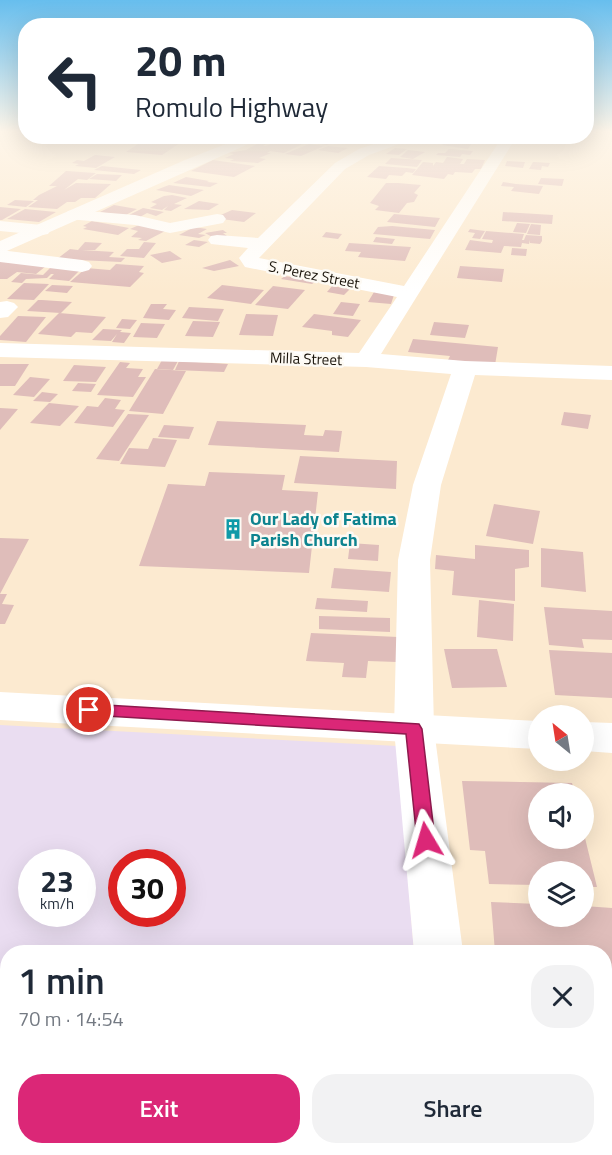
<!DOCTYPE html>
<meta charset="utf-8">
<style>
body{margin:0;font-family:"Titillium Web",sans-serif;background:#f2f2f3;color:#1f2937;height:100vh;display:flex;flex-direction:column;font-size:22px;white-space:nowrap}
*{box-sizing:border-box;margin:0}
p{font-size:20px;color:#747a83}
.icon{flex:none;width:33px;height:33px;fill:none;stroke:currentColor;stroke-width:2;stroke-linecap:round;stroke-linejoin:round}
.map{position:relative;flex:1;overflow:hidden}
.panel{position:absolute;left:0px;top:945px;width:612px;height:210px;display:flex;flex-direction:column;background:#fff;border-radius:24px 24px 0 0;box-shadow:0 6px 24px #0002}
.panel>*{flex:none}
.top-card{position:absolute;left:18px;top:18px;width:576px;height:126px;border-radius:24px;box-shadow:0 6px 24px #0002;background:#fff;color:#1f2937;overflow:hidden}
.needle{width:39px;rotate:330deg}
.controls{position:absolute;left:528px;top:705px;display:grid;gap:12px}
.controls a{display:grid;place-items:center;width:66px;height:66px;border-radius:50%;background:#fff;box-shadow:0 6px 24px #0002;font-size:30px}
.speed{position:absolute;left:18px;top:849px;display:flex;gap:12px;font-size:30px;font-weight:700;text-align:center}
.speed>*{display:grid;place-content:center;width:78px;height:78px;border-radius:50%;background:#fff;box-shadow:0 6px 24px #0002;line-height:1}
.speed small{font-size:15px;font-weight:400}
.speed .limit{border:9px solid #d22;background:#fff;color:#111}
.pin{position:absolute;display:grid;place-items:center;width:51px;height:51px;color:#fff;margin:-26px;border:3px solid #fff;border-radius:50%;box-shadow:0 2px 6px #0007}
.me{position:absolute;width:66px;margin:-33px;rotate:353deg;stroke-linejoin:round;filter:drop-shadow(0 0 4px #0008)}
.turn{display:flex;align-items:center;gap:21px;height:126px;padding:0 18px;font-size:27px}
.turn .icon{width:78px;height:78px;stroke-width:2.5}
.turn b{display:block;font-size:42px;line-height:51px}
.round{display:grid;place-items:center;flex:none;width:63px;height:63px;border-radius:24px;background:#f2f2f3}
.summary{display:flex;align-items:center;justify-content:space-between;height:102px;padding:0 18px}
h1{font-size:36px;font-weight:600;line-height:45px}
.primary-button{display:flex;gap:12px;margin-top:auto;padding:12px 18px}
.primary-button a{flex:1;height:69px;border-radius:24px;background:#db2777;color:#fff;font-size:24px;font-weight:600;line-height:69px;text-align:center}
.primary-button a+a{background:#f2f2f3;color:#1f2937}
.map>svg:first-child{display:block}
.education{fill:#eaddf1;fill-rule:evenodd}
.building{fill:#dfbdba}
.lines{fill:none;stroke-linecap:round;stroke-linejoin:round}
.street{fill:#fff;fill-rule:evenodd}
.secondary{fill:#fff;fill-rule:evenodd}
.highway{fill:#fff;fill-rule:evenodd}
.route{fill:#db2777;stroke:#8e194d;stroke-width:1.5}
.labels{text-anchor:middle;stroke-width:5;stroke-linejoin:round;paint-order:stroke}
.far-street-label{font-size:15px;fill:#181209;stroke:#fdfaf4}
.culture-label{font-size:18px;font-weight:bold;fill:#0d838f;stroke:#fdfaf4;text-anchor:start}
</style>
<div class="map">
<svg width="612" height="1155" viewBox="0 0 612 1155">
<rect width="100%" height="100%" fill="#fcead0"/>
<path class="education" d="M0 725 397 746 414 952H8V1148H429L430 1155H0ZM32 862H82V914H32ZM122 862H172V914H122Z"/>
<g class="building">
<path d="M290 136H319L284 153 270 151 267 153H271L259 158 266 159 258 163 230 161 234 159 225 158 234 154 228 153 246 150 257 144H253L257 142 268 143 263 146H266L272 143 267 142 275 139 282 140Z"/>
<path d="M355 136H367L376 139 363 142 348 138Z"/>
<path d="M451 136 479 137 478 139 491 140 489 143 473 141 468 149 442 145Z"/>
<path d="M532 136H565L562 142 531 139Z"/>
<path d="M323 138 339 140 327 145 311 143Z"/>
<path d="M144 140 180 143 162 155 126 152Z"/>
<path d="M309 144 324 146 301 156 285 154Z"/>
<path d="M328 146 348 148 338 153 318 150Z"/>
<path d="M395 148 407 149 399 155 386 154Z"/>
<path d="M449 149 473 151 470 155 462 154 460 157 436 155 438 153H445Z"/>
<path d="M408 150 425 152 413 159 400 157Z"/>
<path d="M95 155 115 157 96 168 75 166 79 164 72 163 77 160 84 161Z"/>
<path d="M447 157 463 159 460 164H464L467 159 485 160 481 169H475L472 173 455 172 453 175 448 174 444 179 412 175 423 162 433 163V166L436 162 443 163Z"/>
<path d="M391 158 422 160 417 167 385 164Z"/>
<path d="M213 160 255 166 234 177 191 171Z"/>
<path d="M507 161 525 162 523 168 505 166Z"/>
<path d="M533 162 550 163 548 167 542 166 541 170 529 169Z"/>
<path d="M102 166 141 170 134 174 94 170Z"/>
<path d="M379 166 407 168 416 169 413 173 406 172 402 176 389 175 386 179 367 177Z"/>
<path d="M66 171 96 173 87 180 78 179 64 190 76 183 111 184 95 198H81L75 202H67L57 209 28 207 38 200H33L39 195 57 186H49Z"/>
<path d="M97 174 122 175 116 181 89 179Z"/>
<path d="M186 177 209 181 207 182 218 183 210 187 173 183Z"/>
<path d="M541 178 564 179 562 186 538 184Z"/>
<path d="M503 182 516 184 543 186 539 194 511 191 514 187 501 186Z"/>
<path d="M386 183H398L421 185 414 193 418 195 414 202 407 203 399 213 375 210 379 206 370 203Z"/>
<path d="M169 185 204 190 191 196 156 190Z"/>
<path d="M172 195 187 198 174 204 182 205 171 211 164 210 168 206 162 210 150 208 157 204 151 202 164 196Z"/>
<path d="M15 200 34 201 26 207 7 205Z"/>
<path d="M199 201 219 204 209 210 184 209Z"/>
<path d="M114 205 137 209 124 216 100 212Z"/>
<path d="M0 207 21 209 2 220H0Z"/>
<path d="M143 208 164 212 156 216 147 213 140 217 129 215Z"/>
<path d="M25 209 56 212 39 222 7 219Z"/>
<path d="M232 210 256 213 244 222 214 218Z"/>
<path d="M503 212 553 215 552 224 502 221Z"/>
<path d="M394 214 440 218 435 227 387 222Z"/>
<path d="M92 221 129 228 118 235 83 229 87 227 83 226Z"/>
<path d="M517 223 530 224 526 233 513 232Z"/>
<path d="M531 224 541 225 540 235 527 234Z"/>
<path d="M139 225 169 229 146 241 138 240 142 238 131 237 138 231 130 229Z"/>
<path d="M392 226 435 230 430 239 373 234 378 227Z"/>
<path d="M194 227 207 229 198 234 206 235 199 238 179 235Z"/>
<path d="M470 229 485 231 480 239 472 238 475 233 468 232Z"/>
<path d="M223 230 227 233H223L227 236 214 238 205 233Z"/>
<path d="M486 231 524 234 522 240H524L526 235 542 236V241L540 244 530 243V240L529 244 522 243 521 247 504 246 501 253 465 250 470 240 492 243 493 240 482 239Z"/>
<path d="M326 232 342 234 338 239 322 237Z"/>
<path d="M376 237 395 239 392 244 373 242Z"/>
<path d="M194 240 208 242 199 247 185 245Z"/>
<path d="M85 242 102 243 95 250H82L114 252 109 257 125 258 121 262 57 259 70 249 78 250Z"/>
<path d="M144 242 156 243 144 258 120 256 127 249H139Z"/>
<path d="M349 243 411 247 405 261 358 257 361 252 345 251Z"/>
<path d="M512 248 527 249 526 256 511 255Z"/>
<path d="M170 251 182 259 162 263 150 255Z"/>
<path d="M0 258 51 262 36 274 17 272 7 279H0Z"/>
<path d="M230 260 239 266 214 271 202 268Z"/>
<path d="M116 264 144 266 139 272 144 273 130 287 70 282 86 268 110 270Z"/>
<path d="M460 266 504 269 502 282 457 278Z"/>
<path d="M51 267 81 269 69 281 49 279 54 274H51L47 278 26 279 22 283 11 282 21 273 43 275Z"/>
<path d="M285 276 316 281 312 284 281 279Z"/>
<path d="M24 283 49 284 34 300 7 299Z"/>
<path d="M52 285 73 286 67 293 45 291Z"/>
<path d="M222 285 264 290 251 304 207 298Z"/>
<path d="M273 286 305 290 288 309 255 305Z"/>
<path d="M332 286 350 289 344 295 327 292Z"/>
<path d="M374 292 394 295 391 304 368 302Z"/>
<path d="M38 300H42L72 302 61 313 27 311Z"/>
<path d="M341 302 360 304 353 316 333 314Z"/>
<path d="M151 304H167L163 309 176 310 169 320 143 318Z"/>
<path d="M189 307 224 309 218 321 182 318Z"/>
<path d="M59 313 106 317 92 333 76 332 71 337 38 334Z"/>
<path d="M246 314 278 315 273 336 239 335Z"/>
<path d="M314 314 361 320 348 337 332 335V331L302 327Z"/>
<path d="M18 316 46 317 26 342 0 340V336Z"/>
<path d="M122 319 137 320 130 329 116 328Z"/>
<path d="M193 321 220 322 213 337 185 336Z"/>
<path d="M434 322 469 325 465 338 430 335Z"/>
<path d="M141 323 165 324 157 338 133 337Z"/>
<path d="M103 329 122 330 120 332 131 333 124 343 112 342 117 334 111 341 92 340Z"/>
<path d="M413 339 498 347 495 365 448 360 450 356 408 352Z"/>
<path d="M162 360 178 361 173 370 157 369Z"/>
<path d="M179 361 228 364 224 372 175 370Z"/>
<path d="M120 362 130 363 126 368 143 369 138 377H146L133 397 97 395Z"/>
<path d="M0 364H29L15 386H0Z"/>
<path d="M74 365 106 367 96 382 63 381Z"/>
<path d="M155 369 186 371 163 414 129 411Z"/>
<path d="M30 377 50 379 34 397 13 395Z"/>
<path d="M78 383 96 384 91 392 72 391Z"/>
<path d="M42 392 58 394 50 402 33 401Z"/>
<path d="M105 398 121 400 115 409 125 410 113 427 74 423 87 406 98 407Z"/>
<path d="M49 403 79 406 60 426 30 423Z"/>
<path d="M0 408 18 409 0 430Z"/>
<path d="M564 412 591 415 588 429 561 425Z"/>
<path d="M128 414 149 415 119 461 96 459Z"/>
<path d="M217 421 306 425 304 435 323 436 325 430 342 431 339 452 208 445Z"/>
<path d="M164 425 194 427 189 439 158 437Z"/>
<path d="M153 438 177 440 165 467 120 464 129 448 148 449Z"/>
<path d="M300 456 397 461 396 489 294 483Z"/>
<path d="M209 472 285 475 282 490 318 492 309 573 139 566 168 484 205 486Z"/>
<path d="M494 504 540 511 533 544 486 536Z"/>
<path d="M0 538 29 539 0 594Z"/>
<path d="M350 543 379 545 378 561 348 559Z"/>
<path d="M475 545 529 550V567L515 569V601L452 595 454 571 435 569 436 555 475 559Z"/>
<path d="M541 548 583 552 586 592 541 587Z"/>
<path d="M334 568 391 572 389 592 331 588Z"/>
<path d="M0 594H7L2 604 14 605 5 624H0Z"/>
<path d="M317 598 368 601 367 612 315 609Z"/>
<path d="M479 600 514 604 513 641 477 637Z"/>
<path d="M544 607 612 611V640L582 639 584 648 549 645Z"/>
<path d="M319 616 390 618V632L319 629Z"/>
<path d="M311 633 398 637 397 662 368 661 366 678 342 677 344 663 306 661Z"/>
<path d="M444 649H497L507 687 452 688Z"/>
<path d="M549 650 612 653V698L555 695Z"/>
<path d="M462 781 572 783 575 794H538V838H585L597 887H584V872H538V885L489 884 485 851 470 850Z"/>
<path d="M491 902 538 904V916H584V906L612 908V1088H604V952H495Z"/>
</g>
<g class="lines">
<g class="street">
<path d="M398 136H421L369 155 345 169 259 258 404 286 503 136H517L381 354 465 361 612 366V380L475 375 441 485 430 560 434 729 463 952H414L394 729 398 560 413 485 451 374 366 367 0 357V343L359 353 397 297 245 267 239 258 248 248 211 244 208 240 211 236 217 235 258 238 335 163 359 149Z"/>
<path d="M74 210 135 215 170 223 217 214 223 215 226 219 223 223 170 233 135 225 68 219 65 215 68 211Z"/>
<path d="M0 221 42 225 48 226 51 230 48 234 42 235 0 231Z"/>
<path d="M0 250 82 260 89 262 92 266 89 270 82 272 0 262Z"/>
<path d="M7 301 14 303 18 307 8 317 0 318V302Z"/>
<path d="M432 1148H490L491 1155H433Z"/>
</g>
<path class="secondary" d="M246 136H267L0 254V241L185 160Z"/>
<g class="highway">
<path d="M0 692 538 721V749L0 720Z"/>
<path d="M584 722 612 723V753L584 751Z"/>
</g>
</g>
<linearGradient id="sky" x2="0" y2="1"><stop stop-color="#67beee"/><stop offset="0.45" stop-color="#fef6ea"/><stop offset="1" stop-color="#fef6ea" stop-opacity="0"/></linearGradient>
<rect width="612" height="292" fill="url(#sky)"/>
<path class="route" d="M89 704 419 724 422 729 435 840 433 846 426 848 420 846 417 840 406 734 89 715 83 714 81 710 83 705Z"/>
<defs>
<g id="building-bare" transform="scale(1.62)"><path d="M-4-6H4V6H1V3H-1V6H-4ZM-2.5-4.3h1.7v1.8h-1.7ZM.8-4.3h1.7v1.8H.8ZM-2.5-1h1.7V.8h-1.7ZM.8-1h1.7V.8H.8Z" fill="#0f9aa8" stroke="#fdfaf4" stroke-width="2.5" paint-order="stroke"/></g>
</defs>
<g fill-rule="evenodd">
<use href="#building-bare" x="233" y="529"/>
</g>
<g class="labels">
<g class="far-street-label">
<text transform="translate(314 275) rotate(11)" y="5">S. Perez Street</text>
<text transform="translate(306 359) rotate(2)" y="5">Milla Street</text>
</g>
<g class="culture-label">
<text x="250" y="525">Our Lady of Fatima<tspan x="250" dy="21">Parish Church</tspan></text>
</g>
</g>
</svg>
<div class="controls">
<a><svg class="needle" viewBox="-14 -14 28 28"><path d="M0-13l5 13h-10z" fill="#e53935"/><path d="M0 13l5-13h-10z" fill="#747a83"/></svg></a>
<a><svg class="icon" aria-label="sound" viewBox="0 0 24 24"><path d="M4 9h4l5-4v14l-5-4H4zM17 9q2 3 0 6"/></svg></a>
<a><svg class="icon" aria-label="layers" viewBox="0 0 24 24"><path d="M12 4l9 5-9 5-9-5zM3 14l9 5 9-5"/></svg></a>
</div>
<div class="speed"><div>23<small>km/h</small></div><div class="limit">30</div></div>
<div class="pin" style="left:89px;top:710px;background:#d93025"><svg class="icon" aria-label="arrive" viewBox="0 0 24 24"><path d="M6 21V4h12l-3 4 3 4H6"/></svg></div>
<svg class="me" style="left:426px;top:840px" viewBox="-20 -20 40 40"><path d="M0-17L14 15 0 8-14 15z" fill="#db2777" stroke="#fff" stroke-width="4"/></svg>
<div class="top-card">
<div class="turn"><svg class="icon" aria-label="left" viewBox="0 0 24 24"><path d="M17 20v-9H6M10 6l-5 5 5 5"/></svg><div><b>20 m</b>Romulo Highway</div></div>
</div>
<section class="panel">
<div class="summary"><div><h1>1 min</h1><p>70 m · 14:54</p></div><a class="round"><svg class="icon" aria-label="close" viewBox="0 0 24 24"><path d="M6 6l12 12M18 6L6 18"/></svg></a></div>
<div class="primary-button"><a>Exit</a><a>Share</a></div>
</section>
</div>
